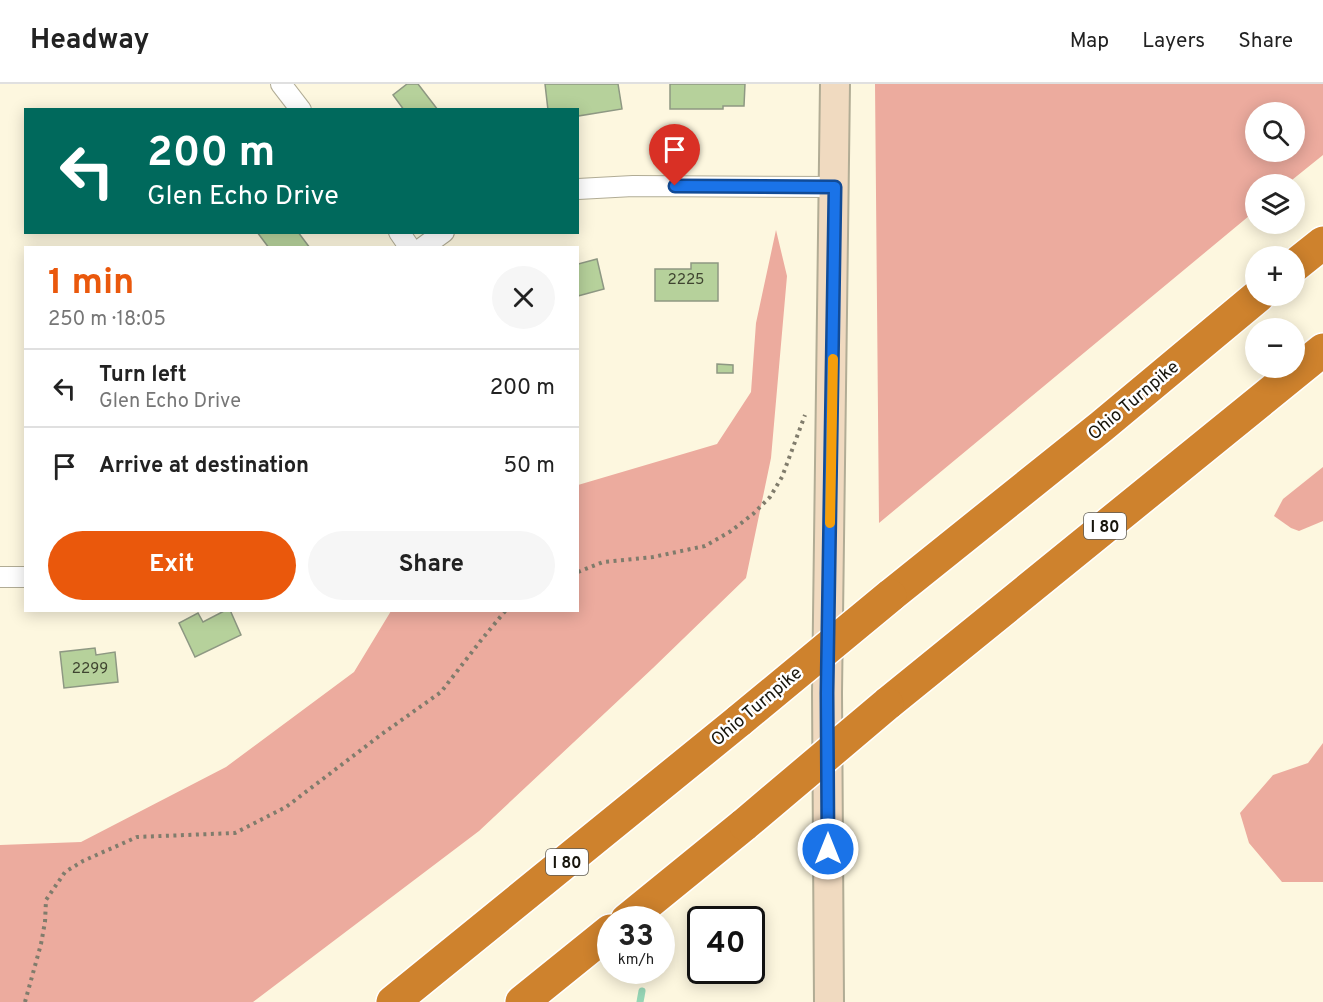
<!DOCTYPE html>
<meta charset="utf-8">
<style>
body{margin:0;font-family:Overpass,sans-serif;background:#f6f6f6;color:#222;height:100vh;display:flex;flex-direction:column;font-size:22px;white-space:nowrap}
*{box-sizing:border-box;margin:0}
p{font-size:20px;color:#767676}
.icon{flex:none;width:33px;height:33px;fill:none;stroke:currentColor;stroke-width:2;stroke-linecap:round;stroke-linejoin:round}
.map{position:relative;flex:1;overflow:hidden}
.side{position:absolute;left:24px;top:162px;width:555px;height:366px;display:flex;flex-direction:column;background:#fff;border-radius:0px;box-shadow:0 3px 15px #0003}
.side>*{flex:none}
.guide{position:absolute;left:24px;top:24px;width:555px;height:126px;border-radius:0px;box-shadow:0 3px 15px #0003;background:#00695c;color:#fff;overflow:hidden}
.fabs{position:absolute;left:1245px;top:18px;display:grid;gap:12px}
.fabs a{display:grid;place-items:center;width:60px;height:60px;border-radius:50%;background:#fff;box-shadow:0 3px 15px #0003;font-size:30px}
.speed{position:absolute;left:597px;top:822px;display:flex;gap:12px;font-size:30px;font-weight:700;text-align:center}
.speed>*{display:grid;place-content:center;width:78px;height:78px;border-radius:50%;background:#fff;box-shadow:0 3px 15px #0003;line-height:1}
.speed small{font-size:15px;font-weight:400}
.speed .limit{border:3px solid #111;border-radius:9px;background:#fff;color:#111}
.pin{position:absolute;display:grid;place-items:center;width:51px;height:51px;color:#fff;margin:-62px -26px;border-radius:50% 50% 50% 0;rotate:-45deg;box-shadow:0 0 6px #0007}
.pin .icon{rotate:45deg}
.me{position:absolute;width:66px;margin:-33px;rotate:0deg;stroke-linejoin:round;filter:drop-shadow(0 0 4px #0008)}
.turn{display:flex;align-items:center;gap:21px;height:126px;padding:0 24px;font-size:27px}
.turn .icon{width:78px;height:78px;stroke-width:2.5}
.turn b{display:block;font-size:42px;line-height:51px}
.round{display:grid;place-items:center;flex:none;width:63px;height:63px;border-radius:32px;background:#f6f6f6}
.summary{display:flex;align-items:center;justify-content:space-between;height:102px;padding:0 24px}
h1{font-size:36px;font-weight:700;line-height:45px;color:#ea580c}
.cta{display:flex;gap:12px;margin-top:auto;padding:12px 24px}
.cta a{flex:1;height:69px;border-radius:36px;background:#ea580c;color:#fff;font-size:24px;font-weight:700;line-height:69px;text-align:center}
.cta a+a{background:#f6f6f6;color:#222}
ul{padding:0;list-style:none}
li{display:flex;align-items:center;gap:18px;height:78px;padding:0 24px;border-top:2px solid #e0e0e0}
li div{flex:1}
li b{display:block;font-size:22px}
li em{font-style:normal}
header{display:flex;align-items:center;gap:36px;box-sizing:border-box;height:84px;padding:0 30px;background:#fff;border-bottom:2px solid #e0e0e0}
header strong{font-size:28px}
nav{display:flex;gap:33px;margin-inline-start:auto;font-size:21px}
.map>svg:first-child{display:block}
.forest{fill:#ecab9e;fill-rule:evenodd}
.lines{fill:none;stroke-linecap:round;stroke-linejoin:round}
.stream{stroke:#97d6b6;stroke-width:7}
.building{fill:#b6d19b;stroke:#8e9883;stroke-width:1.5}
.street-casing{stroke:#b1ac95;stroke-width:22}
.secondary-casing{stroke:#b1ac95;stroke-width:32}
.highway-casing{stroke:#fff;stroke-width:36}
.path{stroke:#807c6c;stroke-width:4;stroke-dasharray:3 4.5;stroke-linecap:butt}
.street{stroke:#fff;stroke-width:20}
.secondary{stroke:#f0dac0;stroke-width:28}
.highway{stroke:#ce822d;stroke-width:33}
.highway-bridge-casing{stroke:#fff;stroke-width:36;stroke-linecap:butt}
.highway-bridge{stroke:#ce822d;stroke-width:33}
.route-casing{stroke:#114b97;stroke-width:15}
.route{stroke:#1a73e8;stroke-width:10}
.slow{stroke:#f59e0b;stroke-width:10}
.labels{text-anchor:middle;stroke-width:5;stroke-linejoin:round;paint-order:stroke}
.number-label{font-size:15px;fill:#3f4430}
.shield{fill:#fff;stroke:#5d5b55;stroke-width:1.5}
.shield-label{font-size:16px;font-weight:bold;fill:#17150c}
.street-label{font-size:18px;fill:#17150c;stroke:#fff}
</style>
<header>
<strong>Headway</strong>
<nav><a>Map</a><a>Layers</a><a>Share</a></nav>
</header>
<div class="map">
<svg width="1323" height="918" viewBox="0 0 1323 918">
<rect width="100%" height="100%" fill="#fdf7df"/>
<g class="forest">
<path d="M875 0H1323V71L1287 100H1256L1255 127 879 439ZM1256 28H1294V68H1256Z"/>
<path d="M776 146 787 192 771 374 746 494 653 584 479 747 253 918H0V761L81 758 226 683 354 588 391 527 578 526V401L717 360 751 308 756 239Z"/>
<path d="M1323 383V437L1299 447 1291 444 1274 432 1283 415Z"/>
<path d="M1323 659V798H1282L1249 759 1240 729 1273 691 1308 679Z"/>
</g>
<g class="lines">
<path class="stream" d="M640 918 642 907"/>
</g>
<g class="building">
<path d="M407 0H418L438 26H404L393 11Z"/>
<path d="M545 0H618L622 25 578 32V26H548Z"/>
<path d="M670 0H745L744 22H723V25H670Z"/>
<path d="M257 148H298L310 164H269Z"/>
<path d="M597 175 604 205 578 212V180Z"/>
<path d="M691 179H718V217H655V185H691Z"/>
<path d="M717 280 733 281V289H717Z"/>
<path d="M226 526H230L241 551 195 573 179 539 198 529 203 538Z"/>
<path d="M95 564 96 571 115 568 118 598 64 604 60 568Z"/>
</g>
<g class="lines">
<g class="street-casing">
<g id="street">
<path d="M281 0 301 26"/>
<path d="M578 105 633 102 835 103"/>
<path d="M399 148 410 164"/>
<path d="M422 164 444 148"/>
<path d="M0 493H26"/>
</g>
</g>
<g class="secondary-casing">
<path id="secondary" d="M829 918 827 609 835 0"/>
</g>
<g class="highway-casing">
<g id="highway">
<path d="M1294 182 1323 159"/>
<path d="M890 512 1102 342 1258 212"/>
<path d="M887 620 1323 266"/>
<path d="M627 836 745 740"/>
<path d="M393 918 740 636"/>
<path d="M522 918 610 847"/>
</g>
</g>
<g class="path">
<path d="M578 488 603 478 653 473 705 462 731 447 753 430 770 413 782 393 805 331"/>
<path d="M25 918 41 860 45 838 46 816 65 788 83 777 137 753 235 749 286 723 382 650 441 608 482 555 506 526"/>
</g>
<use href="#street" class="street"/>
<use href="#secondary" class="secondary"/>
<use href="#highway" class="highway"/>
<g class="highway-bridge-casing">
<g id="highway-bridge">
<path d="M740 636 890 512"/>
<path d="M745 740 887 620"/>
</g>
</g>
<use href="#highway-bridge" class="highway-bridge"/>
</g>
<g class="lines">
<g class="route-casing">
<path id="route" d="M675 102 835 103 827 609 828 765"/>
</g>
<use href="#route" class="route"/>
<path class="slow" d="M830 439 833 275"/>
</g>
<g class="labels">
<g class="number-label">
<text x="686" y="200">2225</text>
<text x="90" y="589">2299</text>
</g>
<g class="shield">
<rect x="1084" y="429" width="42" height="26" rx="4.5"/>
<rect x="546" y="765" width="42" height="26" rx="4.5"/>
</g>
<g class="shield-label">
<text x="1105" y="448">I 80</text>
<text x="567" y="784">I 80</text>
</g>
<g class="street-label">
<text transform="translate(1133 316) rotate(-40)" y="6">Ohio Turnpike</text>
<text transform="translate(756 622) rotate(-40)" y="6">Ohio Turnpike</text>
</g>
</g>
</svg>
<div class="fabs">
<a><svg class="icon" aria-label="search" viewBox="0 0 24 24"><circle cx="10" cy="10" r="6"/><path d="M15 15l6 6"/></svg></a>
<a><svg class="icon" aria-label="layers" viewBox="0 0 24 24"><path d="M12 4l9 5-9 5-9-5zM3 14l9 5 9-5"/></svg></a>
<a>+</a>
<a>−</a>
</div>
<div class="speed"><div>33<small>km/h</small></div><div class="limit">40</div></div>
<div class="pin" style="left:675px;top:102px;background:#d93025"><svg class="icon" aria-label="arrive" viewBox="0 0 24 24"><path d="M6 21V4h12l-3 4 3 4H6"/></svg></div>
<svg class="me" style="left:828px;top:765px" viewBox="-20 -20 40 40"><circle r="17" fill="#1a73e8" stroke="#fff" stroke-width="3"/><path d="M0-11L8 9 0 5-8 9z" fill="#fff"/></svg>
<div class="guide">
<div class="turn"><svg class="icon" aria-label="left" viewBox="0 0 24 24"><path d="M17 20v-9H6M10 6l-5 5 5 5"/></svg><div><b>200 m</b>Glen Echo Drive</div></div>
</div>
<section class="side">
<div class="summary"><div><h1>1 min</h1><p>250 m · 18:05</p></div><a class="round"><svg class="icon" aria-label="close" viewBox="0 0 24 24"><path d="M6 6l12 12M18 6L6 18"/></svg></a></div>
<ul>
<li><svg class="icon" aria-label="left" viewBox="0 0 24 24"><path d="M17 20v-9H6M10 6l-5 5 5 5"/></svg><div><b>Turn left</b><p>Glen Echo Drive</p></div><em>200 m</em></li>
<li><svg class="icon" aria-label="arrive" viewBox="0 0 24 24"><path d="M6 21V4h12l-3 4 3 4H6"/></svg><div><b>Arrive at destination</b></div><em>50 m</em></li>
</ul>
<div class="cta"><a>Exit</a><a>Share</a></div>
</section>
</div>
